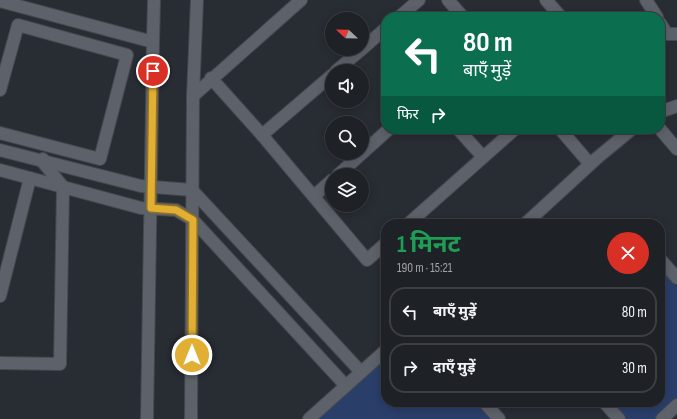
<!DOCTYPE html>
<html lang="hi">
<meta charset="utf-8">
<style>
body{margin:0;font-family:"Sofia Sans Condensed","Noto Sans Devanagari",sans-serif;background:#26292e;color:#f1f3f6;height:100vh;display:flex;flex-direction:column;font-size:15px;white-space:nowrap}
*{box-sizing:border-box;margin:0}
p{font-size:13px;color:#a1a3a7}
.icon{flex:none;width:22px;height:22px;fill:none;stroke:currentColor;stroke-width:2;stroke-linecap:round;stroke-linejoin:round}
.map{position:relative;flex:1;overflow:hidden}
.details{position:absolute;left:381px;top:219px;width:284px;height:188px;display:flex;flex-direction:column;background:#1e2126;border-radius:16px;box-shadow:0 2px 10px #0003,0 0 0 1px #3c3e43}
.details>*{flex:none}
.hud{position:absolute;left:381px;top:12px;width:284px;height:122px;border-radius:16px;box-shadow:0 2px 10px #0003,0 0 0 1px #3c3e43;background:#0b6e4f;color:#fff;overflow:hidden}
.needle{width:26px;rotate:292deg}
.fabs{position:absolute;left:325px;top:12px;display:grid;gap:8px}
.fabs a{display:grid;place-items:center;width:44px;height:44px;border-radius:50%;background:#1e2126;box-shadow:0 2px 10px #0003,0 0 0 1px #3c3e43;font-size:20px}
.pin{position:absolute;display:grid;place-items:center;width:34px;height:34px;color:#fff;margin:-17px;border:2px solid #fff;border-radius:50%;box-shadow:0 1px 4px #0007}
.me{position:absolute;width:44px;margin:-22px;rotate:0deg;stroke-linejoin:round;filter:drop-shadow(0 0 3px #0008)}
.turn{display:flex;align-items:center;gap:14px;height:84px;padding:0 16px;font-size:18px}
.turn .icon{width:52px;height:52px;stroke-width:2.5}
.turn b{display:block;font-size:28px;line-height:34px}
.then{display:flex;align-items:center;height:38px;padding:0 16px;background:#0003;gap:8px;font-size:15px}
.round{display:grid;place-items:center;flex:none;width:42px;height:42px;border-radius:21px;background:#26292e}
.summary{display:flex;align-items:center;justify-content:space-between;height:68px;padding:0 16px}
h1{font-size:24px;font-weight:700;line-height:30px;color:#1e9e55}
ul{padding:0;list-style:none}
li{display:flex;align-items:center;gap:12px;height:50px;margin:0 8px 6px;padding:0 8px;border:2px solid #3c3e43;border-radius:16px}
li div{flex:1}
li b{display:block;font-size:15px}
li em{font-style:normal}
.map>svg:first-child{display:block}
.green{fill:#2a3e6a}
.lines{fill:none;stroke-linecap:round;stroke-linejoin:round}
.street-casing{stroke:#45484e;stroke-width:14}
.street{stroke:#5d616a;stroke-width:12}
.route-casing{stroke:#927222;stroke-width:10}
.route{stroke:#e1af34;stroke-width:7}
</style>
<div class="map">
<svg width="677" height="419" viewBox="0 0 677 419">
<rect width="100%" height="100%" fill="#282c33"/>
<g class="green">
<path d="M660 269 677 287V399L655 419H624L609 402H660Z"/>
<path d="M386 355V402H480L495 419H315Z"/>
</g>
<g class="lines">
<g class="street-casing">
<g id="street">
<path d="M448 0 463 17"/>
<path d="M546 0 561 17"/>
<path d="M646 0 657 17"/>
<path d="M0 1 153 42 147 419"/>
<path d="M399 17 419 0"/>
<path d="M660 23 667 34H677"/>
<path d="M153 42 154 0"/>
<path d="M362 49 386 28"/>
<path d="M336 71 362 49"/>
<path d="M211 78 262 135 332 75"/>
<path d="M0 90 18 25 127 55 100 159 0 133"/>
<path d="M193 96 197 0"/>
<path d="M660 112 677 106"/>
<path d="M458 129 483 157"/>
<path d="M560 129 590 164"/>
<path d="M660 129 677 149"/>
<path d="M262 135 367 260 386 243"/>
<path d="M0 150 141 186 192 190 361 372"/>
<path d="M0 170 141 208 176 210 193 220 346 386"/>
<path d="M338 175 389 129"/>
<path d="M314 196 332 180"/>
<path d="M408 224 515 129"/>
<path d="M525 224 597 158 632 129"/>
<path d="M660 259 677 278"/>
<path d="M0 296 30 178"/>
<path d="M0 363 60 364 63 187 42 161 43 159"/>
<path d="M484 402 499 419"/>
<path d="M604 402 619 419"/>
<path d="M191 419 193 96 301 0"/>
<path d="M309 419 386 350"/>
<path d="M662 419 677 405"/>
</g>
</g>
<use href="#street" class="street"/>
</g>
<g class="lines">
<g class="route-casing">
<path id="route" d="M153 71 151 208 176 210 193 220 192 355"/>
</g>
<use href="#route" class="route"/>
</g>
</svg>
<div class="fabs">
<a><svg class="needle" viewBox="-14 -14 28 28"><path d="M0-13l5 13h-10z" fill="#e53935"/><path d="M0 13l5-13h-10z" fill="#a1a3a7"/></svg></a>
<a><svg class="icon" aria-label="sound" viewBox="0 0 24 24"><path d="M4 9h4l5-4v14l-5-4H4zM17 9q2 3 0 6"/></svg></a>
<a><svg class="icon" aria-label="search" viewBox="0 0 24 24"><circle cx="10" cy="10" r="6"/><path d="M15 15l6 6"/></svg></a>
<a><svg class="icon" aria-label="layers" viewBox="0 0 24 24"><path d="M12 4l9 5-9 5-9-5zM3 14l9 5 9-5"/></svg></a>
</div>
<div class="pin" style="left:153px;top:71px;background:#d93025"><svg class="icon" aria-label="arrive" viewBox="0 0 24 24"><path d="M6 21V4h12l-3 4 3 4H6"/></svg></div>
<svg class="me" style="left:192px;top:355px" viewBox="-20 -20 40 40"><circle r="17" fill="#e1af34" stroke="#fff" stroke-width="3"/><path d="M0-11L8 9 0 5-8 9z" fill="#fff"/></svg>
<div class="hud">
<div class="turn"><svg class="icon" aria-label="left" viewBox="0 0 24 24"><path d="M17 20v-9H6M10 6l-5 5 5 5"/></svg><div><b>80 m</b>बाएँ मुड़ें</div></div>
<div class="then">फिर<svg class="icon" aria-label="right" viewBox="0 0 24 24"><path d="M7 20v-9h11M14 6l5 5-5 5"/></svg></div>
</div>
<section class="details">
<div class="summary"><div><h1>1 मिनट</h1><p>190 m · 15:21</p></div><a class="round" style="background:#d93025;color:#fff"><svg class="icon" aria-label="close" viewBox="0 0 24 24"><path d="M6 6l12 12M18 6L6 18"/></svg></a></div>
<ul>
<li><svg class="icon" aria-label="left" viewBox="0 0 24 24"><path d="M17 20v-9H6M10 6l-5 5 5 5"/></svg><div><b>बाएँ मुड़ें</b></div><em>80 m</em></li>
<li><svg class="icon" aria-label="right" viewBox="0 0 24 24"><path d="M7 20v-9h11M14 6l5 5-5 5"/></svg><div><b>दाएँ मुड़ें</b></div><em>30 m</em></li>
</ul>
</section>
</div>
